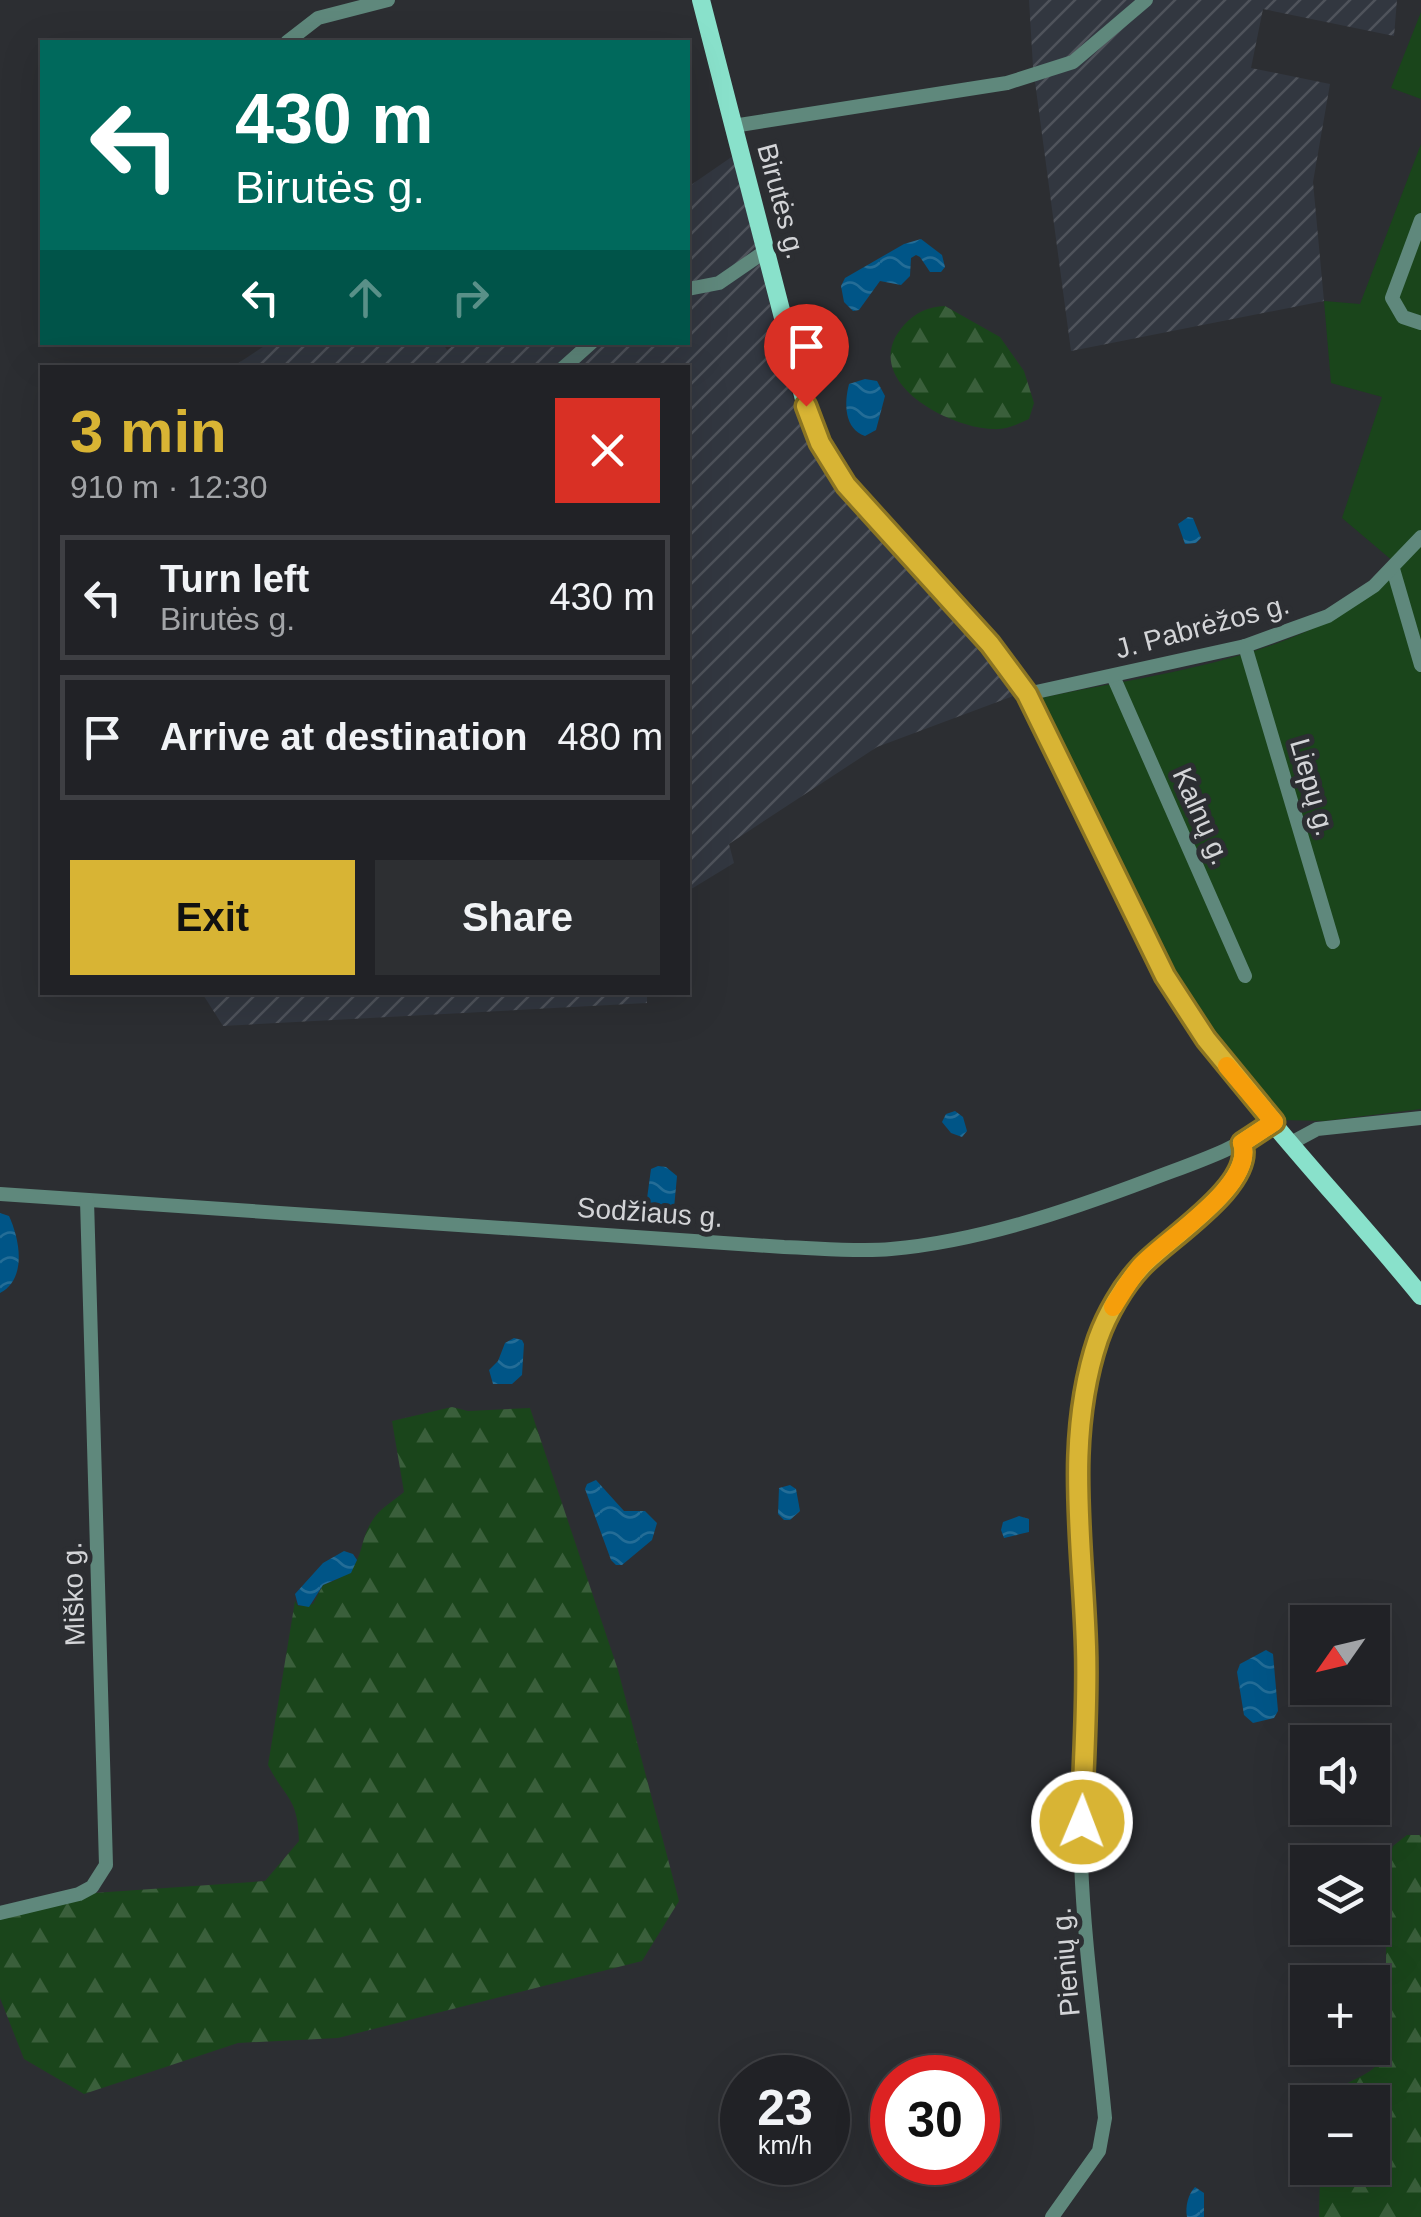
<!DOCTYPE html>
<meta charset="utf-8">
<style>
body{margin:0;font-family:Helvetica,sans-serif;background:#2d2f32;color:#f1f3f6;height:100vh;display:flex;flex-direction:column;font-size:38px;white-space:nowrap}
*{box-sizing:border-box;margin:0}
p{font-size:32px;color:#a2a4a7}
.icon{flex:none;width:55px;height:55px;fill:none;stroke:currentColor;stroke-width:2;stroke-linecap:round;stroke-linejoin:round}
.map{position:relative;flex:1;overflow:hidden}
.side{position:absolute;left:40px;top:365px;width:650px;height:630px;display:flex;flex-direction:column;background:#212226;border-radius:0px;box-shadow:0 10px 40px #0002,0 0 0 2px #3e3f43}
.side>*{flex:none}
.hud{position:absolute;left:40px;top:40px;width:650px;height:305px;border-radius:0px;box-shadow:0 10px 40px #0002,0 0 0 2px #3e3f43;background:#00695c;color:#fff;overflow:hidden}
.needle{width:65px;rotate:236deg}
.fabs{position:absolute;left:1290px;top:1605px;display:grid;gap:20px}
.fabs a{display:grid;place-items:center;width:100px;height:100px;border-radius:0px;background:#212226;box-shadow:0 10px 40px #0002,0 0 0 2px #3e3f43;font-size:50px}
.speed{position:absolute;left:720px;top:2055px;display:flex;gap:20px;font-size:50px;font-weight:700;text-align:center}
.speed>*{display:grid;place-content:center;width:130px;height:130px;border-radius:50%;background:#212226;box-shadow:0 10px 40px #0002,0 0 0 2px #3e3f43;line-height:1}
.speed small{font-size:25px;font-weight:400}
.speed .limit{border:15px solid #d22;background:#fff;color:#111}
.pin{position:absolute;display:grid;place-items:center;width:85px;height:85px;color:#fff;margin:-102px -42px;border-radius:50% 50% 50% 0;rotate:-45deg;box-shadow:0 0 10px #0007}
.pin .icon{rotate:45deg}
.me{position:absolute;width:110px;margin:-55px;rotate:1deg;stroke-linejoin:round;filter:drop-shadow(0 0 8px #0008)}
.turn{display:flex;align-items:center;gap:35px;height:210px;padding:0 30px;font-size:45px}
.turn .icon{width:130px;height:130px;stroke-width:2.5}
.turn b{display:block;font-size:70px;line-height:85px}
.lanes{display:flex;align-items:center;height:95px;padding:0 30px;background:#0003;justify-content:center;gap:50px;direction:ltr}
.lanes .off{opacity:.35}
.round{display:grid;place-items:center;flex:none;width:105px;height:105px;border-radius:0px;background:#2d2f32}
.overview{display:flex;align-items:center;justify-content:space-between;height:170px;padding:0 30px}
h1{font-size:60px;font-weight:800;line-height:75px;color:#d8b434}
.button{display:flex;gap:20px;margin-top:auto;padding:20px 30px}
.button a{flex:1;height:115px;border-radius:0px;background:#d8b434;color:#111;font-size:40px;font-weight:800;line-height:115px;text-align:center}
.button a+a{background:#2d2f32;color:#f1f3f6}
ul{padding:0;list-style:none}
li{display:flex;align-items:center;gap:30px;height:125px;margin:0 20px 15px;padding:0 10px;border:5px solid #3e3f43;border-radius:0px}
li div{flex:1}
li b{display:block;font-size:38px}
li em{font-style:normal}
.map>svg:first-child{display:block}
.industrial{fill:url(#industrial-furrows)}
.forest{fill:url(#forest-firs)}
.garden{fill:#1a451b}
.water{fill:url(#water-waves)}
.lines{fill:none;stroke-linecap:round;stroke-linejoin:round}
.minor{stroke:#5f887c;stroke-width:14}
.major{stroke:#89e1cb;stroke-width:18}
.route-casing{stroke:#8c7522;stroke-width:25}
.route{stroke:#d8b434;stroke-width:18}
.slow{stroke:#f59e0b;stroke-width:18}
.labels{text-anchor:middle;stroke-width:10;stroke-linejoin:round;paint-order:stroke}
.street-label{font-size:28px;fill:#d3d4d7;stroke:#2c2e32}
</style>
<div class="map">
<svg width="1421" height="2217" viewBox="0 0 1421 2217">
<defs>
<pattern id="industrial-furrows" width="10" height="10" patternUnits="userSpaceOnUse" patternTransform="scale(2.5)"><rect width="10" height="10" fill="#323740"/><path d="M-1 1l2-2M0 10L10 0M9 11l2-2" fill="none" stroke="#4f535b"/></pattern>
<pattern id="forest-firs" width="22" height="20" patternUnits="userSpaceOnUse" patternTransform="scale(2.5)"><rect width="22" height="20" fill="#1a451b"/><path d="M5 1l3.5 6h-7zM16 11l3.5 6h-7z" fill="#3a5f3b"/></pattern>
<pattern id="water-waves" width="16" height="10" patternUnits="userSpaceOnUse" patternTransform="scale(2.5)"><rect width="16" height="10" fill="#005587"/><path d="M0 5q4-4 8 0t8 0" fill="none" stroke="#246d97"/></pattern>
</defs>
<rect width="100%" height="100%" fill="#2c2e32"/>
<g class="industrial">
<path d="M1029 0H1397L1394 36 1263 9 1251 68 1330 84 1313 182 1324 301 1071 351 1033 67Z"/>
<path d="M733 156 794 402 818 459 1016 695 877 747 729 844 734 863 688 891V368H231L269 343 442 342 447 350 458 342H688V187Z"/>
<path d="M647 993V1003L223 1026 202 993Z"/>
</g>
<g class="forest">
<path d="M945 306 1000 337 1024 371 1034 403 1029 419C1016 425 1006 430 992 429 945 427 857 378 904 325 916 312 928 307 945 306Z"/>
<path d="M452 1407 468 1411 530 1408 618 1670 679 1901 642 1961 338 2038 238 2043 84 2094 24 2059 0 1998V1917L79 1894 265 1881 299 1841C298 1797 286 1800 268 1765L295 1601 298 1606 313 1604 323 1585C374 1568 351 1543 379 1512 386 1505 396 1499 404 1492L392 1421Z"/>
<path d="M1407 1835H1421V2217H1319L1320 2168H1372V2102H1325C1345 2076 1372 2080 1385 2054L1387 1869 1393 1846Z"/>
</g>
<g class="garden">
<path d="M1421 12V99L1391 88Z"/>
<path d="M1421 144V1109L1324 1121 1281 1120 1218 1044 1178 981 1041 698C1161 672 1312 659 1401 568L1342 518 1382 397 1331 383 1324 301 1360 304Z"/>
</g>
<g class="water">
<path d="M921 239 942 255 945 267 941 272H930L920 257 916 255 911 258 910 276 901 285 880 281 859 310 853 311 844 302 841 286 845 278 904 244Z"/>
<path d="M865 379 877 381 885 396 876 430 865 436C844 429 844 403 849 384Z"/>
<path d="M1188 517 1193 518 1201 538 1196 543 1185 544 1178 524Z"/>
<path d="M955 1111 963 1117 967 1131 962 1137 951 1133 942 1122 946 1114Z"/>
<path d="M658 1166 666 1167 677 1176 674 1208 666 1213H654L646 1206 651 1169Z"/>
<path d="M0 1213 9 1216C20 1240 27 1279 0 1293Z"/>
<path d="M514 1338 522 1340 524 1344 522 1375 512 1384H493L489 1370 498 1361 505 1343Z"/>
<path d="M596 1480 624 1511H645L657 1523 652 1540 622 1565H616L611 1560 585 1489 587 1484Z"/>
<path d="M790 1485 796 1489 800 1511 790 1520H784L778 1514 779 1488Z"/>
<path d="M1019 1516 1029 1519V1532L1004 1538 1001 1530 1003 1522Z"/>
<path d="M344 1551 353 1554 357 1560 351 1573 323 1585 309 1607 298 1605 295 1594 323 1563Z"/>
<path d="M1266 1650 1273 1654 1278 1711 1274 1718 1253 1723 1244 1715 1237 1672 1240 1664Z"/>
<path d="M1195 2187 1204 2193V2217H1187C1185 2207 1188 2194 1195 2187Z"/>
</g>
<g class="lines">
<g class="minor">
<path d="M287 42 318 18 388 0"/>
<path d="M733 126 1007 83 1073 62 1146 0"/>
<path d="M1421 220 1392 298 1403 317 1421 323"/>
<path d="M688 289 719 283 767 250"/>
<path d="M563 368 592 342"/>
<path d="M1393 569 1421 665"/>
<path d="M1245 646 1333 942"/>
<path d="M1113 676 1245 976"/>
<path d="M1027 694 1245 646 1328 616 1374 586 1421 537"/>
<path d="M1291 1143 1317 1129 1421 1118"/>
<path d="M0 1194 784 1247C819 1248 857 1252 891 1249 980 1241 1067 1211 1149 1180 1193 1163 1236 1150 1274 1122"/>
<path d="M0 1913 79 1894 92 1887 106 1865 87 1200"/>
<path d="M1052 2217 1099 2151 1105 2118C1097 2033 1084 1946 1081 1861 1079 1790 1088 1719 1086 1648 1083 1542 1064 1442 1098 1339 1107 1314 1123 1286 1140 1267 1165 1240 1256 1185 1242 1143"/>
</g>
<path class="major" d="M701 0 806 407 820 443 846 485 991 644 1027 694 1165 975C1235 1093 1335 1190 1421 1296"/>
</g>
<g class="lines">
<g class="route-casing">
<path id="route" d="M806 406 820 443 846 485 990 644 1027 694 1165 976 1206 1039 1274 1122 1242 1143C1256 1185 1165 1240 1141 1267 1123 1286 1107 1314 1098 1339 1064 1440 1083 1543 1086 1647 1088 1705 1083 1764 1082 1822"/>
</g>
<use href="#route" class="route"/>
<path class="slow" d="M1113 1307C1121 1294 1130 1279 1140 1267 1164 1240 1256 1185 1242 1143L1274 1122 1227 1066"/>
</g>
<g class="labels">
<g class="street-label">
<text transform="translate(782 201) rotate(75)" y="10">Birutės g.</text>
<text transform="translate(1202 626) rotate(-15)" y="10">J. Pabrėžos g.</text>
<text transform="translate(1313 787) rotate(74)" y="10">Liepų g.</text>
<text transform="translate(1202 816) rotate(66)" y="10">Kalnų g.</text>
<text transform="translate(650 1212) rotate(4)" y="10">Sodžiaus g.</text>
<text transform="translate(73 1594) rotate(-92)" y="10">Miško g.</text>
<text transform="translate(1065 1962) rotate(-95)" y="10">Pienių g.</text>
</g>
</g>
</svg>
<div class="fabs">
<a><svg class="needle" viewBox="-14 -14 28 28"><path d="M0-13l5 13h-10z" fill="#e53935"/><path d="M0 13l5-13h-10z" fill="#a2a4a7"/></svg></a>
<a><svg class="icon" aria-label="sound" viewBox="0 0 24 24"><path d="M4 9h4l5-4v14l-5-4H4zM17 9q2 3 0 6"/></svg></a>
<a><svg class="icon" aria-label="layers" viewBox="0 0 24 24"><path d="M12 4l9 5-9 5-9-5zM3 14l9 5 9-5"/></svg></a>
<a>+</a>
<a>−</a>
</div>
<div class="speed"><div>23<small>km/h</small></div><div class="limit">30</div></div>
<div class="pin" style="left:806px;top:406px;background:#d93025"><svg class="icon" aria-label="arrive" viewBox="0 0 24 24"><path d="M6 21V4h12l-3 4 3 4H6"/></svg></div>
<svg class="me" style="left:1082px;top:1822px" viewBox="-20 -20 40 40"><circle r="17" fill="#d8b434" stroke="#fff" stroke-width="3"/><path d="M0-11L8 9 0 5-8 9z" fill="#fff"/></svg>
<div class="hud">
<div class="turn"><svg class="icon" aria-label="left" viewBox="0 0 24 24"><path d="M17 20v-9H6M10 6l-5 5 5 5"/></svg><div><b>430 m</b>Birutės g.</div></div>
<div class="lanes"><svg class="icon" aria-label="left" viewBox="0 0 24 24"><path d="M17 20v-9H6M10 6l-5 5 5 5"/></svg><svg class="icon off" aria-label="ahead" viewBox="0 0 24 24"><path d="M12 20V5M6 11l6-6 6 6"/></svg><svg class="icon off" aria-label="right" viewBox="0 0 24 24"><path d="M7 20v-9h11M14 6l5 5-5 5"/></svg></div>
</div>
<section class="side">
<div class="overview"><div><h1>3 min</h1><p>910 m · 12:30</p></div><a class="round" style="background:#d93025;color:#fff"><svg class="icon" aria-label="close" viewBox="0 0 24 24"><path d="M6 6l12 12M18 6L6 18"/></svg></a></div>
<ul>
<li><svg class="icon" aria-label="left" viewBox="0 0 24 24"><path d="M17 20v-9H6M10 6l-5 5 5 5"/></svg><div><b>Turn left</b><p>Birutės g.</p></div><em>430 m</em></li>
<li><svg class="icon" aria-label="arrive" viewBox="0 0 24 24"><path d="M6 21V4h12l-3 4 3 4H6"/></svg><div><b>Arrive at destination</b></div><em>480 m</em></li>
</ul>
<div class="button"><a>Exit</a><a>Share</a></div>
</section>
</div>
